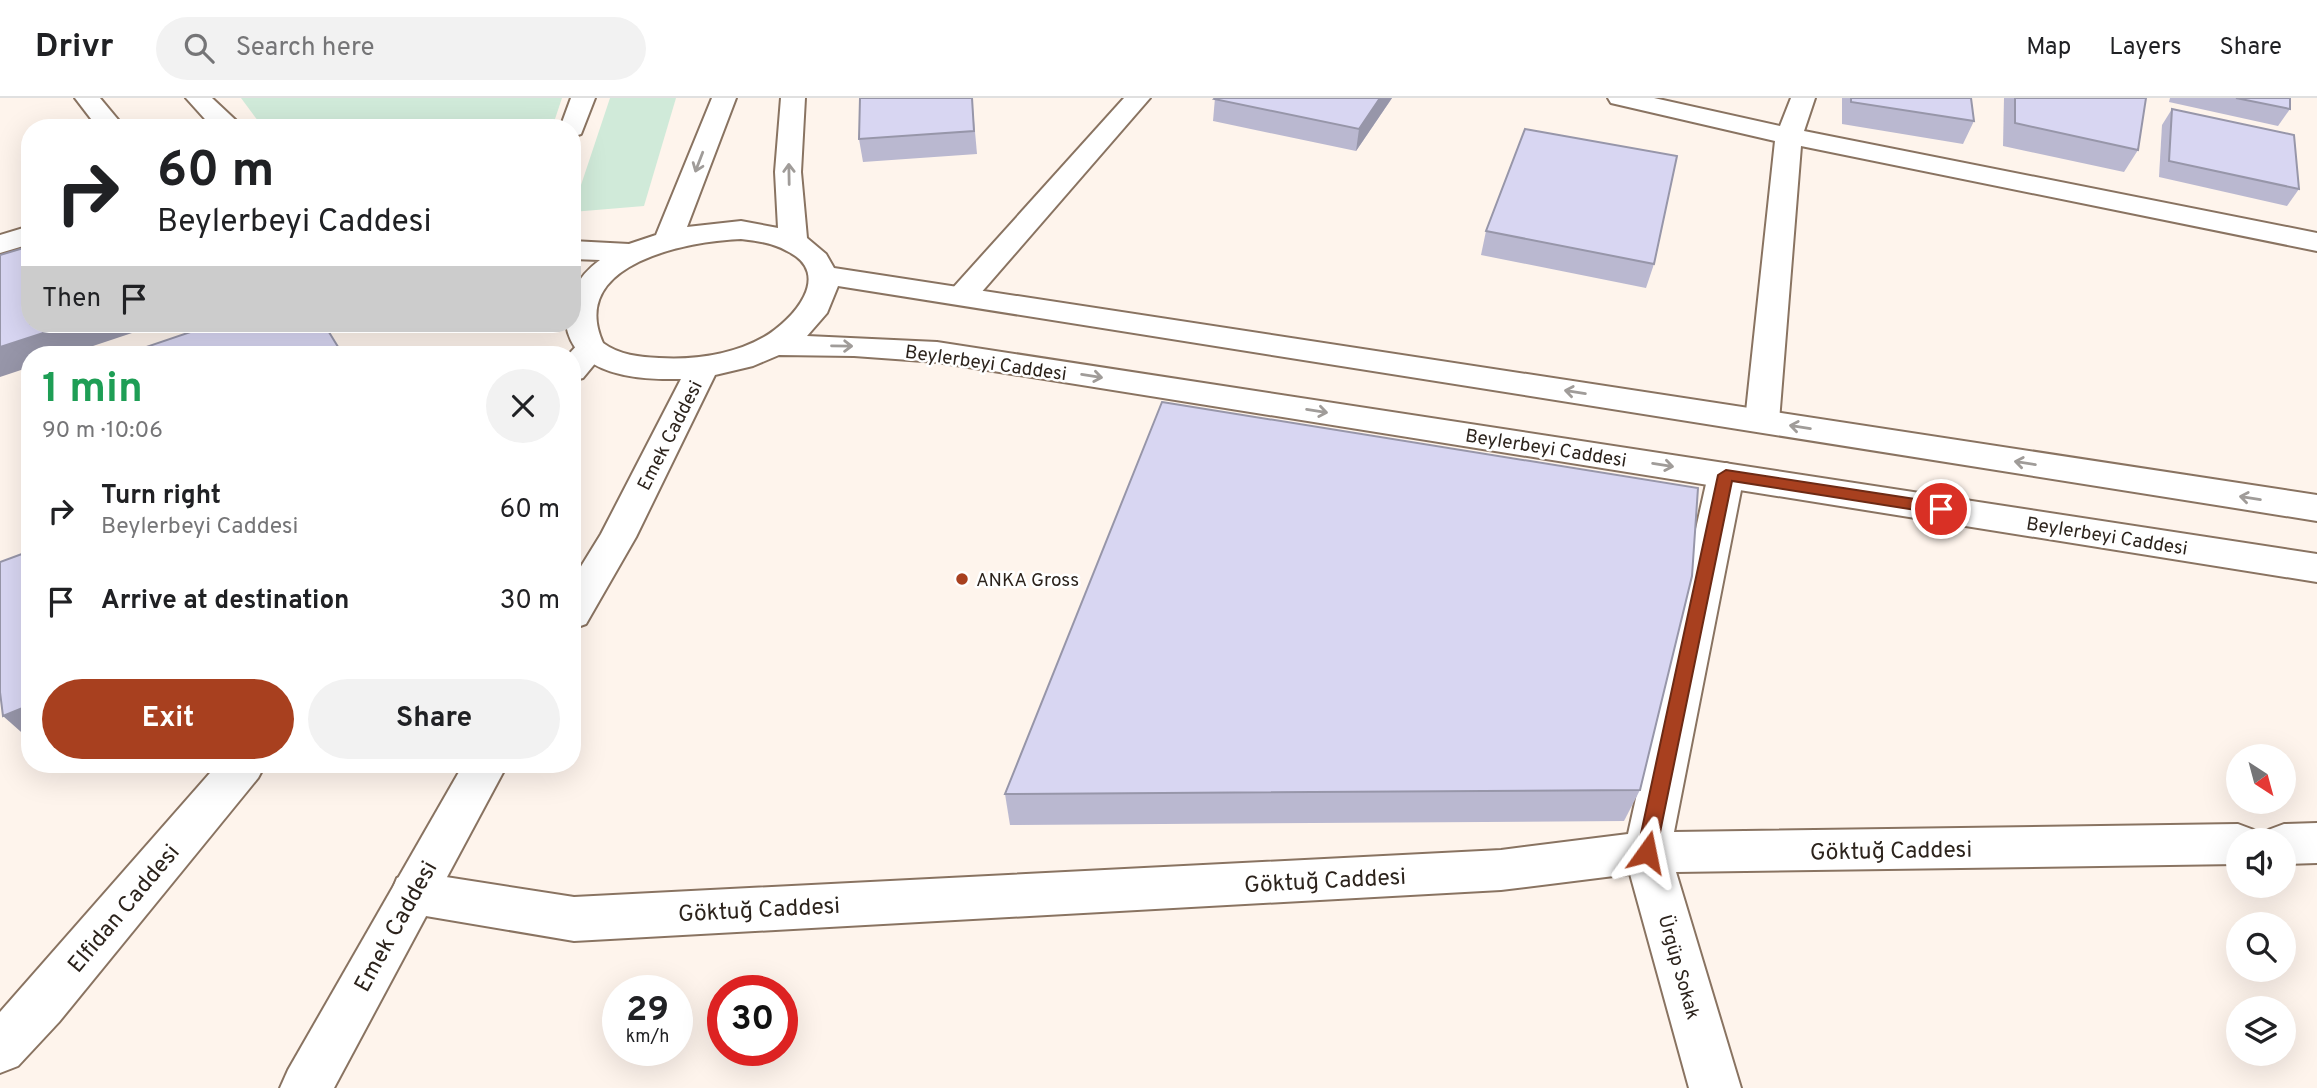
<!DOCTYPE html>
<meta charset="utf-8">
<style>
body{margin:0;font-family:Overpass,sans-serif;background:#f2f2f2;color:#202124;height:100vh;display:flex;flex-direction:column;font-size:26px;white-space:nowrap}
*{box-sizing:border-box;margin:0}
p{font-size:23px;color:#757577}
.icon{flex:none;width:38px;height:38px;fill:none;stroke:currentColor;stroke-width:2;stroke-linecap:round;stroke-linejoin:round}
.map{position:relative;flex:1;overflow:hidden}
.side{position:absolute;left:21px;top:248px;width:560px;height:427px;display:flex;flex-direction:column;background:#fff;border-radius:28px;box-shadow:0 7px 28px #0002}
.side>*{flex:none}
.guide{position:absolute;left:21px;top:21px;width:560px;height:214px;border-radius:28px;box-shadow:0 7px 28px #0002;background:#fff;color:#202124;overflow:hidden}
.needle{width:46px;rotate:144deg}
.fabs{position:absolute;left:2226px;top:646px;display:grid;gap:14px}
.fabs a{display:grid;place-items:center;width:70px;height:70px;border-radius:50%;background:#fff;box-shadow:0 7px 28px #0002;font-size:35px}
.speed{position:absolute;left:602px;top:877px;display:flex;gap:14px;font-size:35px;font-weight:700;text-align:center}
.speed>*{display:grid;place-content:center;width:91px;height:91px;border-radius:50%;background:#fff;box-shadow:0 7px 28px #0002;line-height:1}
.speed small{font-size:18px;font-weight:400}
.speed .limit{border:10px solid #d22;background:#fff;color:#111}
.pin{position:absolute;display:grid;place-items:center;width:60px;height:60px;color:#fff;margin:-30px;border:4px solid #fff;border-radius:50%;box-shadow:0 2px 7px #0007}
.me{position:absolute;width:77px;margin:-38px;rotate:12deg;stroke-linejoin:round;filter:drop-shadow(0 0 5px #0008)}
.turn{display:flex;align-items:center;gap:24px;height:147px;padding:0 21px;font-size:32px}
.turn .icon{width:91px;height:91px;stroke-width:2.5}
.turn b{display:block;font-size:49px;line-height:60px}
.then{display:flex;align-items:center;height:66px;padding:0 21px;background:#0003;gap:14px;font-size:26px}
.round{display:grid;place-items:center;flex:none;width:74px;height:74px;border-radius:37px;background:#f2f2f2}
.overview{display:flex;align-items:center;justify-content:space-between;height:119px;padding:0 21px}
h1{font-size:42px;font-weight:700;line-height:52px;color:#1e9e55}
.cta{display:flex;gap:14px;margin-top:auto;padding:14px 21px}
.cta a{flex:1;height:80px;border-radius:42px;background:#a8401f;color:#fff;font-size:28px;font-weight:700;line-height:80px;text-align:center}
.cta a+a{background:#f2f2f2;color:#202124}
ul{padding:0;list-style:none}
li{display:flex;align-items:center;gap:21px;height:91px;padding:0 21px}
li div{flex:1}
li b{display:block;font-size:26px}
li em{font-style:normal}
header{display:flex;align-items:center;gap:42px;box-sizing:border-box;height:98px;padding:0 35px;background:#fff;border-bottom:2px solid #e0e0e0}
header strong{font-size:33px}
nav{display:flex;gap:38px;margin-inline-start:auto;font-size:24px}
.search{width:490px;height:63px;background:#f2f2f2;display:flex;align-items:center;gap:18px;box-sizing:border-box;padding:0 24px;border-radius:38px;color:#757577;font-size:26px}
.map>svg:first-child{display:block}
.green{fill:#d0ead9}
.lines{fill:none;stroke-linecap:round;stroke-linejoin:round}
.street-casing{stroke:#897361;stroke-width:4}
.secondary-casing{stroke:#897361;stroke-width:4}
.street{fill:#fff;fill-rule:evenodd}
.secondary{fill:#fff;fill-rule:evenodd}
.wall{fill:#bab8d0}
.shaded-wall{fill:#9796a9}
.building{fill:#d8d6f2;stroke:#9796a9;stroke-width:2}
.oneway{stroke:#a09c99}
.route{fill:#a8401f;stroke:#6d2a14;stroke-width:2}
.poi-dot{fill:#a8401f;stroke:#fff;stroke-width:2.5}
.labels{text-anchor:middle;stroke-width:5;stroke-linejoin:round;paint-order:stroke}
.street-label{font-size:19px;fill:#2c231c;stroke:#fff}
.poi-label{font-size:19px;fill:#2c231c;stroke:#fff;text-anchor:start}
.near-street-label{font-size:23px;fill:#2c231c;stroke:#fff}
</style>
<header>
<strong>Drivr</strong>
<div class="search"><svg class="icon" aria-label="search" viewBox="0 0 24 24"><circle cx="10" cy="10" r="6"/><path d="M15 15l6 6"/></svg>Search here</div>
<nav><a>Map</a><a>Layers</a><a>Share</a></nav>
</header>
<div class="map">
<svg width="2317" height="990" viewBox="0 0 2317 990">
<rect width="100%" height="100%" fill="#fef4ec"/>
<g class="green">
<path d="M241 0H562L552 30H269L258 23Z"/>
<path d="M610 0H676L644 108 572 114Z"/>
</g>
<g class="lines">
<g class="street-casing">
<g id="street">
<path d="M571 0H595L581 36 572 39V30H560Z"/>
<path d="M1124 0H1150L973 204 962 207 951 204 947 198 951 192Z"/>
<path d="M1608 0H1654L1780 28 1791 0H1815L1804 33 2317 135V153L1801 48 1779 323 1774 331 1762 334 1750 331 1745 323 1775 43 1611 5Z"/>
<path d="M30 128V146L0 155V137Z"/>
<path d="M591 241 602 244 607 251 583 280 572 283V257H568L580 244Z"/>
<path d="M1726 365 1738 369 1744 377 1674 734 2238 726 2254 732 2259 742H2238V766L1676 774 1741 990H1689L1630 776 1501 792 574 843 414 816 397 810 391 795 397 780 414 774 574 799 1501 752 1628 736 1708 377 1714 369Z"/>
<path d="M217 667H265L258 680 59 924 18 968 0 975V914Z"/>
<path d="M2317 725V765L2284 766V742H2263L2268 732 2284 726Z"/>
</g>
</g>
<g class="secondary-casing">
<g id="secondary">
<path d="M75 0H100L125 30H98Z"/>
<path d="M186 0H212L244 30H213Z"/>
<path d="M712 0H736L687 129 741 123 778 130 775 74 781 0H805L801 74 807 140 826 156 834 170 2317 397V423L838 188 827 215 807 238 937 244 2317 456V484L937 264 854 258 779 257 753 268 715 277 636 439 586 526 572 531V483L601 436 681 281C638 282 574 278 566 226H572C572 196 574 181 600 162L572 161V143L629 146 656 137ZM741 141C758 143 773 145 787 153 835 176 792 223 764 239 732 257 695 262 659 260 640 259 619 257 603 245 567 165 689 143 741 141Z"/>
<path d="M463 667H507L334 990H280L288 972Z"/>
</g>
</g>
<use href="#street" class="street"/>
<use href="#secondary" class="secondary"/>
</g>
<g class="wall">
<path d="M972 0 977 56 863 64 859 41Z"/>
<path d="M1215 0H1392L1356 53 1213 23Z"/>
<path d="M1842 0H1971L1974 23 1963 46 1842 26Z"/>
<path d="M2004 0H2146L2138 52 2124 74 2003 48Z"/>
<path d="M2170 0H2290V11L2278 28 2169 4Z"/>
<path d="M2172 11 2299 91 2287 108 2159 79 2162 27Z"/>
<path d="M1486 133 1654 166 1646 190 1481 157Z"/>
<path d="M1640 692 1624 723 1010 727 1005 696Z"/>
</g>
<g class="shaded-wall">
<path d="M1380 0H1392L1356 53 1359 31Z"/>
<path d="M71 226H152L153 228 66 257H30V269L0 279V249Z"/>
<path d="M30 607V640L29 641 3 618Z"/>
</g>
<g class="building">
<path d="M860 0H972L974 33 859 41Z"/>
<path d="M1215 0H1380L1359 31 1214 1Z"/>
<path d="M1851 0H1971L1974 23 1851 4Z"/>
<path d="M2015 0H2146L2138 52 2015 25Z"/>
<path d="M2236 0H2290V11Z"/>
<path d="M2172 11 2294 37 2299 91 2169 63Z"/>
<path d="M1525 31 1677 58 1654 166 1486 133Z"/>
<path d="M30 148V226H71L0 249V157Z"/>
<path d="M214 226H324L343 257H149L146 249Z"/>
<path d="M1162 304 1698 390 1692 478 1640 692 1005 696Z"/>
<path d="M30 453V607L3 618 0 594V464Z"/>
</g>
<defs><path id="oneway-shaft" d="M-6 0H5M1.5-3L5.5 0L1.5 3" fill="none" stroke-width="1.6" stroke-linecap="round" stroke-linejoin="round" transform="scale(1.75)"/></defs>
<g class="oneway">
<use href="#oneway-shaft" transform="translate(699 64) rotate(111)"/>
<use href="#oneway-shaft" transform="translate(789 76) rotate(-91)"/>
<use href="#oneway-shaft" transform="translate(842 248) rotate(1)"/>
<use href="#oneway-shaft" transform="translate(1092 278) rotate(9)"/>
<use href="#oneway-shaft" transform="translate(1575 294) rotate(-171)"/>
<use href="#oneway-shaft" transform="translate(1317 313) rotate(9)"/>
<use href="#oneway-shaft" transform="translate(1800 329) rotate(-171)"/>
<use href="#oneway-shaft" transform="translate(2025 365) rotate(-171)"/>
<use href="#oneway-shaft" transform="translate(1663 367) rotate(9)"/>
<use href="#oneway-shaft" transform="translate(2250 400) rotate(-171)"/>
</g>
<path class="route" d="M1726 372 1941 405 1948 411 1941 416 1732 383 1656 754 1654 760 1647 763 1640 760 1637 754 1718 377Z"/>
<circle class="poi-dot" cx="962" cy="481" r="7"/>
<g class="labels">
<g class="street-label">
<text transform="translate(986 264) rotate(8)" y="7">Beylerbeyi Caddesi</text>
<text transform="translate(669 337) rotate(-63)" y="7">Emek Caddesi</text>
<text transform="translate(1546 349) rotate(9)" y="7">Beylerbeyi Caddesi</text>
<text transform="translate(2107 437) rotate(9)" y="7">Beylerbeyi Caddesi</text>
<text transform="translate(1680 869) rotate(74)" y="7">Ürgüp Sokak</text>
</g>
<g class="poi-label">
<text x="976" y="488">ANKA Gross</text>
</g>
<g class="near-street-label">
<text transform="translate(1891 752) rotate(-1)" y="8">Göktuğ Caddesi</text>
<text transform="translate(1325 782) rotate(-3)" y="8">Göktuğ Caddesi</text>
<text transform="translate(123 810) rotate(-50)" y="8">Elfidan Caddesi</text>
<text transform="translate(759 811) rotate(-3)" y="8">Göktuğ Caddesi</text>
<text transform="translate(395 828) rotate(-61)" y="8">Emek Caddesi</text>
</g>
</g>
</svg>
<div class="fabs">
<a><svg class="needle" viewBox="-14 -14 28 28"><path d="M0-13l5 13h-10z" fill="#e53935"/><path d="M0 13l5-13h-10z" fill="#757577"/></svg></a>
<a><svg class="icon" aria-label="sound" viewBox="0 0 24 24"><path d="M4 9h4l5-4v14l-5-4H4zM17 9q2 3 0 6"/></svg></a>
<a><svg class="icon" aria-label="search" viewBox="0 0 24 24"><circle cx="10" cy="10" r="6"/><path d="M15 15l6 6"/></svg></a>
<a><svg class="icon" aria-label="layers" viewBox="0 0 24 24"><path d="M12 4l9 5-9 5-9-5zM3 14l9 5 9-5"/></svg></a>
</div>
<div class="speed"><div>29<small>km/h</small></div><div class="limit">30</div></div>
<div class="pin" style="left:1941px;top:411px;background:#d93025"><svg class="icon" aria-label="arrive" viewBox="0 0 24 24"><path d="M6 21V4h12l-3 4 3 4H6"/></svg></div>
<svg class="me" style="left:1647px;top:754px" viewBox="-20 -20 40 40"><path d="M0-17L14 15 0 8-14 15z" fill="#a8401f" stroke="#fff" stroke-width="4"/></svg>
<div class="guide">
<div class="turn"><svg class="icon" aria-label="right" viewBox="0 0 24 24"><path d="M7 20v-9h11M14 6l5 5-5 5"/></svg><div><b>60 m</b>Beylerbeyi Caddesi</div></div>
<div class="then">Then<svg class="icon" aria-label="arrive" viewBox="0 0 24 24"><path d="M6 21V4h12l-3 4 3 4H6"/></svg></div>
</div>
<section class="side">
<div class="overview"><div><h1>1 min</h1><p>90 m · 10:06</p></div><a class="round"><svg class="icon" aria-label="close" viewBox="0 0 24 24"><path d="M6 6l12 12M18 6L6 18"/></svg></a></div>
<ul>
<li><svg class="icon" aria-label="right" viewBox="0 0 24 24"><path d="M7 20v-9h11M14 6l5 5-5 5"/></svg><div><b>Turn right</b><p>Beylerbeyi Caddesi</p></div><em>60 m</em></li>
<li><svg class="icon" aria-label="arrive" viewBox="0 0 24 24"><path d="M6 21V4h12l-3 4 3 4H6"/></svg><div><b>Arrive at destination</b></div><em>30 m</em></li>
</ul>
<div class="cta"><a>Exit</a><a>Share</a></div>
</section>
</div>
